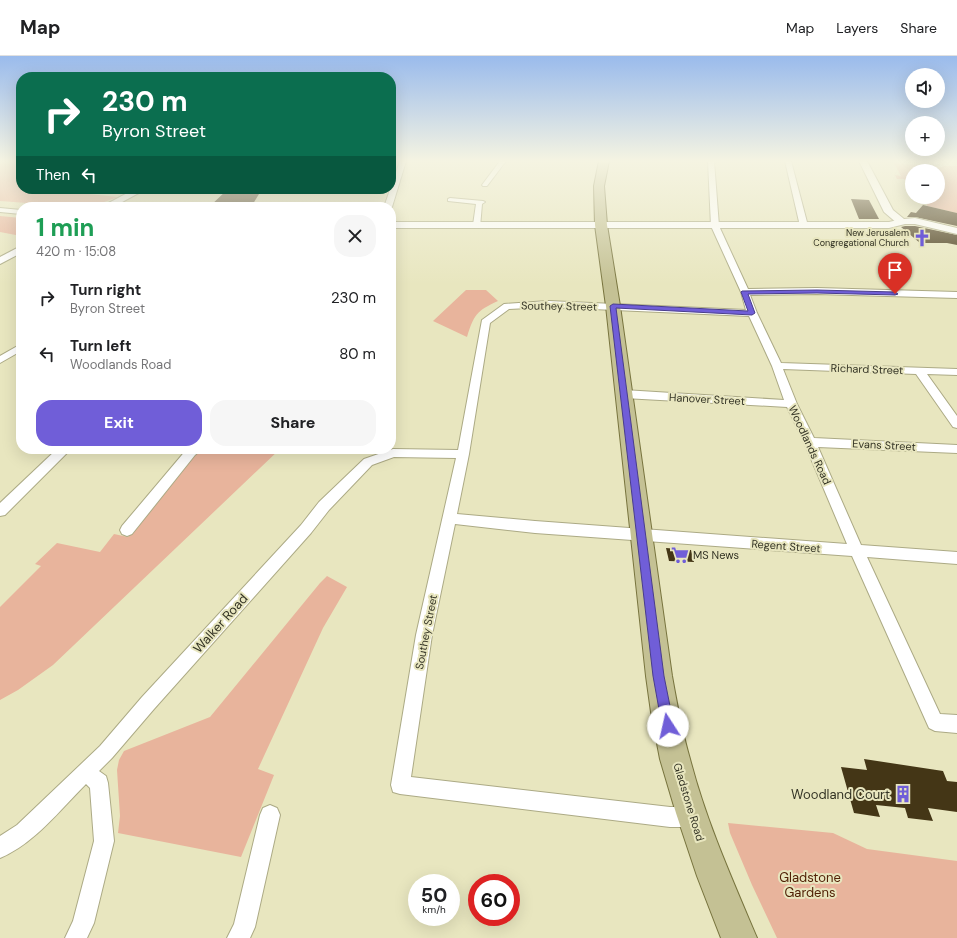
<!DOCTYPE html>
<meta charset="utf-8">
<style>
body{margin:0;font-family:"DM Sans",sans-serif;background:#f6f6f6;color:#202124;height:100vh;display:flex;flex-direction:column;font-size:15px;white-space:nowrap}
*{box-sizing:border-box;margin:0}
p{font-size:13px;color:#757577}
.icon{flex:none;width:22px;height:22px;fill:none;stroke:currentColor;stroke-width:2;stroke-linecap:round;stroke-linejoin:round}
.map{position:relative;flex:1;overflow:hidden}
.details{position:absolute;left:16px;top:146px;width:380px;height:252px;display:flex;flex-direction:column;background:#fff;border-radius:16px;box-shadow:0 4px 16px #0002}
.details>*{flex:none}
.banner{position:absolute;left:16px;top:16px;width:380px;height:122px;border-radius:16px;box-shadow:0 4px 16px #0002;background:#0b6e4f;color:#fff;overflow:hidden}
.tools{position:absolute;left:905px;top:12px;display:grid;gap:8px}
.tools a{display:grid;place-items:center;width:40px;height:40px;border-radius:50%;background:#fff;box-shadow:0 4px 16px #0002;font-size:20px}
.speed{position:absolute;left:408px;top:818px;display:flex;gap:8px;font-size:20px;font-weight:700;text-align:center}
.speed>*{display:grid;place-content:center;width:52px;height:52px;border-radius:50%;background:#fff;box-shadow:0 4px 16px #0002;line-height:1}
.speed small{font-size:10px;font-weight:400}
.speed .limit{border:6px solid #d22;background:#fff;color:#111}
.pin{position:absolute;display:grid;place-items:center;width:34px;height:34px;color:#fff;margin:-41px -17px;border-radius:50% 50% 50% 0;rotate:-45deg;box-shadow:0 0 4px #0007}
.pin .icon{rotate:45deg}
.me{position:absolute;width:44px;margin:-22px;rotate:350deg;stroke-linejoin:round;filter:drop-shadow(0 0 3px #0008)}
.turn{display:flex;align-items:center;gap:14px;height:84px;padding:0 20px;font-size:18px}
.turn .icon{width:52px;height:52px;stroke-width:2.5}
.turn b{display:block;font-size:28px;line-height:34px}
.then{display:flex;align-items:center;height:38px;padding:0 20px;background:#0003;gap:8px;font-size:15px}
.round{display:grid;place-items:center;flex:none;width:42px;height:42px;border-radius:16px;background:#f6f6f6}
.head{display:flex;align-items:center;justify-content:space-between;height:68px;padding:0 20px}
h1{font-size:24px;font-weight:700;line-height:30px;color:#1e9e55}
.action{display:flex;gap:8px;margin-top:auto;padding:8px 20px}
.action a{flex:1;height:46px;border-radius:16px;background:#705ed8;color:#fff;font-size:16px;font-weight:700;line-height:46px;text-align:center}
.action a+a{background:#f6f6f6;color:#202124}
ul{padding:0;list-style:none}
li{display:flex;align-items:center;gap:12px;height:56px;padding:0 20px}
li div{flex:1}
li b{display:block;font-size:15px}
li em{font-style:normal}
header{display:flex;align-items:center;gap:24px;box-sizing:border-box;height:56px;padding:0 20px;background:#fff;border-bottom:1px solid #e0e0e0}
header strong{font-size:19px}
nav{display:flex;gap:22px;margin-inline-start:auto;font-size:14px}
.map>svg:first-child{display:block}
.green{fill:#e8b49c}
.building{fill:#443616}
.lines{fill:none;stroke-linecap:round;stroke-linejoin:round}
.minor-casing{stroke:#acaa85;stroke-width:2}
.tertiary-casing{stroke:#acaa85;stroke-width:2}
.secondary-casing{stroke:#acaa85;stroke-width:2}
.primary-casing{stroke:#78743e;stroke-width:2}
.minor{fill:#fff;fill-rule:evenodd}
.tertiary{fill:#fff;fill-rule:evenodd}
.secondary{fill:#fff;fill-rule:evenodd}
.primary{fill:#c4c194;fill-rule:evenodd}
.route{fill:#705ed8;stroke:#493d8c}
.labels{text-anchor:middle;stroke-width:4;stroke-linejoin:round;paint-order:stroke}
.far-poi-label{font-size:9px;fill:#343425;stroke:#e8e6bf;text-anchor:end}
.street-label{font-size:11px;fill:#343425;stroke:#e8e6bf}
.poi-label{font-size:11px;fill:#343425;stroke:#e8e6bf;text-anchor:start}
.near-street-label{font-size:13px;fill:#343425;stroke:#e8e6bf}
.near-poi-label{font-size:13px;fill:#343425;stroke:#e8e6bf;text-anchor:end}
.near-park-label{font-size:13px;fill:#512106;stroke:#e8e6bf}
</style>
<header>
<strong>Map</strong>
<nav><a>Map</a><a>Layers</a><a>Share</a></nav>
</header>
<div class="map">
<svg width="957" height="882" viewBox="0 0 957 882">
<rect width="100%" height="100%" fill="#e8e6bf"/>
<g class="green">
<path d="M0 105H21V133H86L79 137 118 141 93 150 82 151 0 145Z"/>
<path d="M894 107 942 111 943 110H957V157L927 150 928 144 920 143 919 141H938V115H912V131L904 123H897L895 119 901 120Z"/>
<path d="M0 160 21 162V180L0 176Z"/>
<path d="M466 234H486L498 245C476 255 474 259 467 281L433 265Z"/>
<path d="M202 393H280L53 609 18 634 0 644V551L41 510 35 508 57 487 100 496 114 478 128 481 182 410Z"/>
<path d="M327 520 347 531 323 572 258 713 274 719 241 801 118 777 120 760 117 714 119 704 124 695 210 661 320 527Z"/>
<path d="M728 767 833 777 867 793 957 805V882H777L752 829 730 777Z"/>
</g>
<g class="building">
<path d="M228 133 247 134 243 138H259L251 151H209Z"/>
<path d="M851 143 869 144 879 163H859Z"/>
<path d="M923 149 957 157V170L915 161H907L911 156 916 157Z"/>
<path d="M905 170H915L957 179V189L947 187H920L901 171Z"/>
<path d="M666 492 691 494 694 506 669 505Z"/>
<path d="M864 703 943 715 947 725 957 726V756L928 752 933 765 908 762 905 752 876 749 880 761 854 757 841 711 867 714Z"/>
</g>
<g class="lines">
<g class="minor-casing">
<g id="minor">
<path d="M400 105H406L392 151H384Z"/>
<path d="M500 105H506L487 130H483L482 129Z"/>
<path d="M708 105H714L719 170 748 233 817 232 957 236V242L817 238 750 239 757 257 781 307 957 313V319L927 318 957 360V372L953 371 916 318 783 313 797 348 814 382 957 389V397L818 391 861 489 957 496V508L867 501 940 658 957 659V677L935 675 929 672 852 500 535 477 455 468 432 579 411 721 670 751H692L699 754 702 761 699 768 692 771H670L400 738 393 736 391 729 416 579 456 402 394 401 372 409 329 454 311 477 154 653 112 702 99 715 106 720 108 727 114 785 94 867 87 882H65L73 865 94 785 90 732 86 728C60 754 34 788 0 802V780L17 769 100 690 142 641 301 469 319 446 364 403 393 393 458 394 482 264 504 248 548 245 746 254 741 236 711 170ZM548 251 749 260 772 310 784 344 624 334 620 335 619 338 620 341 624 342 787 351 804 386 847 488 535 465 457 458 469 398 490 267 509 253Z"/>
<path d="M785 105H791L808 170 807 172H801L800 170Z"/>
<path d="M931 105H937L939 108 934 109Z"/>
<path d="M450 142 483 145 485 146 482 148 480 171H477L473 169 476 148 448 145V143Z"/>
<path d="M0 152 21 154V158L0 156Z"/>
<path d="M21 288V295L0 307V300Z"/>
<path d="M57 393H71L5 459 0 460V447Z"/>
<path d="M187 393H202L195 399 132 478 127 480 122 478 120 474 122 470Z"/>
<path d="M270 749 277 752 280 759 255 871 250 882H227L234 868 260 759 263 752Z"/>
</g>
</g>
<g class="tertiary-casing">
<g id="tertiary">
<path d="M135 133H146L113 151H101Z"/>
<path d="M902 163 905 164 907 166 905 168 889 172H391V166H889Z"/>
<path d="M21 190V197L0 208V201Z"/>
</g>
</g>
<g class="secondary-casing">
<path id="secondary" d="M859 105H867L893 154 904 163 915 162 957 172V178L915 168H898L884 156Z"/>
</g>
<g class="primary-casing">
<path id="primary" d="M599 105H609L604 130 607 169 620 250 672 620C677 648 682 676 690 703 706 765 732 823 757 882H721L697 820 676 757 660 703 651 656 646 620 606 250 595 169 594 130Z"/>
</g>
<use href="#minor" class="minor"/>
<use href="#tertiary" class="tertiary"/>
<use href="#secondary" class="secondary"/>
<use href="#primary" class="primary"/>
</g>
<linearGradient id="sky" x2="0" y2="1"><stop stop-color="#9abbec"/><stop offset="0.46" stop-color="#f5f4e2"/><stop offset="1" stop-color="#f5f4e2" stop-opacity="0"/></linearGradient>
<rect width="957" height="228" fill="url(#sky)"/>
<path class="route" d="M817 234 895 236 898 238 895 239 817 237 748 238 755 257 752 259 616 252 664 620 674 670 672 675 668 677 663 675 662 670 653 620 610 250 613 248 748 255 741 236 742 235Z"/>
<defs>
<g id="church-bare" transform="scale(1.38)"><path d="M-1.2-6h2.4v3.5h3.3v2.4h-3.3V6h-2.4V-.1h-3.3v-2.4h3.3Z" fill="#705ed8" stroke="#e8e6bf" stroke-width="2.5" paint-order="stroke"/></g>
<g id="supermarket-bare" transform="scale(1.38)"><path d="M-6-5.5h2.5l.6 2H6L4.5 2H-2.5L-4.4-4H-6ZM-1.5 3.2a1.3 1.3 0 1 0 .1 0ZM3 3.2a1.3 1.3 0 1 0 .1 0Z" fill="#705ed8" stroke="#e8e6bf" stroke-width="2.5" paint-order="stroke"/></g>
<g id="building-bare" transform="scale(1.38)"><path d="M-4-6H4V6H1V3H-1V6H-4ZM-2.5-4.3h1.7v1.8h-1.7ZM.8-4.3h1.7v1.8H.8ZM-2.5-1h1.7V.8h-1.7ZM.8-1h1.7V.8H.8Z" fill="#705ed8" stroke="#e8e6bf" stroke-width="2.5" paint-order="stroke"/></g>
</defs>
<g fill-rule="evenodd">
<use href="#church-bare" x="922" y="182"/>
<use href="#supermarket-bare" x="680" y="499"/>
<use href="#building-bare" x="903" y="738"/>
</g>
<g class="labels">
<g class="far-poi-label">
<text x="909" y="180">New Jerusalem<tspan x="909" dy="10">Congregational Church</tspan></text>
</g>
<g class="street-label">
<text transform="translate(559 250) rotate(1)" y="4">Southey Street</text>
<text transform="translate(867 313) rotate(2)" y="4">Richard Street</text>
<text transform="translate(707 343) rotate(3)" y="4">Hanover Street</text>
<text transform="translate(810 389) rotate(65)" y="4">Woodlands Road</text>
<text transform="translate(884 389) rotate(3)" y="4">Evans Street</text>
<text transform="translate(786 490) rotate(4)" y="4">Regent Street</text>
<text transform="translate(426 576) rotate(-79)" y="4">Southey Street</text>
<text transform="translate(689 746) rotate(73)" y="4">Gladstone Road</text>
</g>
<g class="poi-label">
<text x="693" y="503">MS News</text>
</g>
<g class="near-street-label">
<text transform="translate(220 567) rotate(-48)" y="5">Walker Road</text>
</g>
<g class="near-poi-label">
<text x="890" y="743">Woodland Court</text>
</g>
<g class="near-park-label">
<text x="810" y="826">Gladstone<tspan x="810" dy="15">Gardens</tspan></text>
</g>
</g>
</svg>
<div class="tools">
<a><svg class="icon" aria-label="sound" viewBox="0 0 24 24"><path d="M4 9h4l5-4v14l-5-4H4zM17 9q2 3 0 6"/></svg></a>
<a>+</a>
<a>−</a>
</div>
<div class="speed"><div>50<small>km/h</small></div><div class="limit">60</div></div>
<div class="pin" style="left:895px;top:238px;background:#d93025"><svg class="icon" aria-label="arrive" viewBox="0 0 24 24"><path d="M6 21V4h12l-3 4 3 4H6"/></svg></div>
<svg class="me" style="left:668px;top:670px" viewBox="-20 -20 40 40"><circle r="19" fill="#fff"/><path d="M0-13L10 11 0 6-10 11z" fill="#705ed8"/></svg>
<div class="banner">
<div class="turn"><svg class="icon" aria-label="right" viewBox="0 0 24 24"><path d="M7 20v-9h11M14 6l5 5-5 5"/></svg><div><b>230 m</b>Byron Street</div></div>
<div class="then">Then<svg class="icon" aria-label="left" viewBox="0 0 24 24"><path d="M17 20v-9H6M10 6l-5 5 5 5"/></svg></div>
</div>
<section class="details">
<div class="head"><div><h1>1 min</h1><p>420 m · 15:08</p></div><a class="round"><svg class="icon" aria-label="close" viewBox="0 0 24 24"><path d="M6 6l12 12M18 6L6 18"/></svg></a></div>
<ul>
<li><svg class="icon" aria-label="right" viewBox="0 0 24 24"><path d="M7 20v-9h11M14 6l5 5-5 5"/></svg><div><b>Turn right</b><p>Byron Street</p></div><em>230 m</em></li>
<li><svg class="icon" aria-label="left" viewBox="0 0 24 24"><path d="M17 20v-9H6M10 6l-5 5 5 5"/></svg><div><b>Turn left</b><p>Woodlands Road</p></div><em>80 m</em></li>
</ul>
<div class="action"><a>Exit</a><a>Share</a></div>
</section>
</div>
